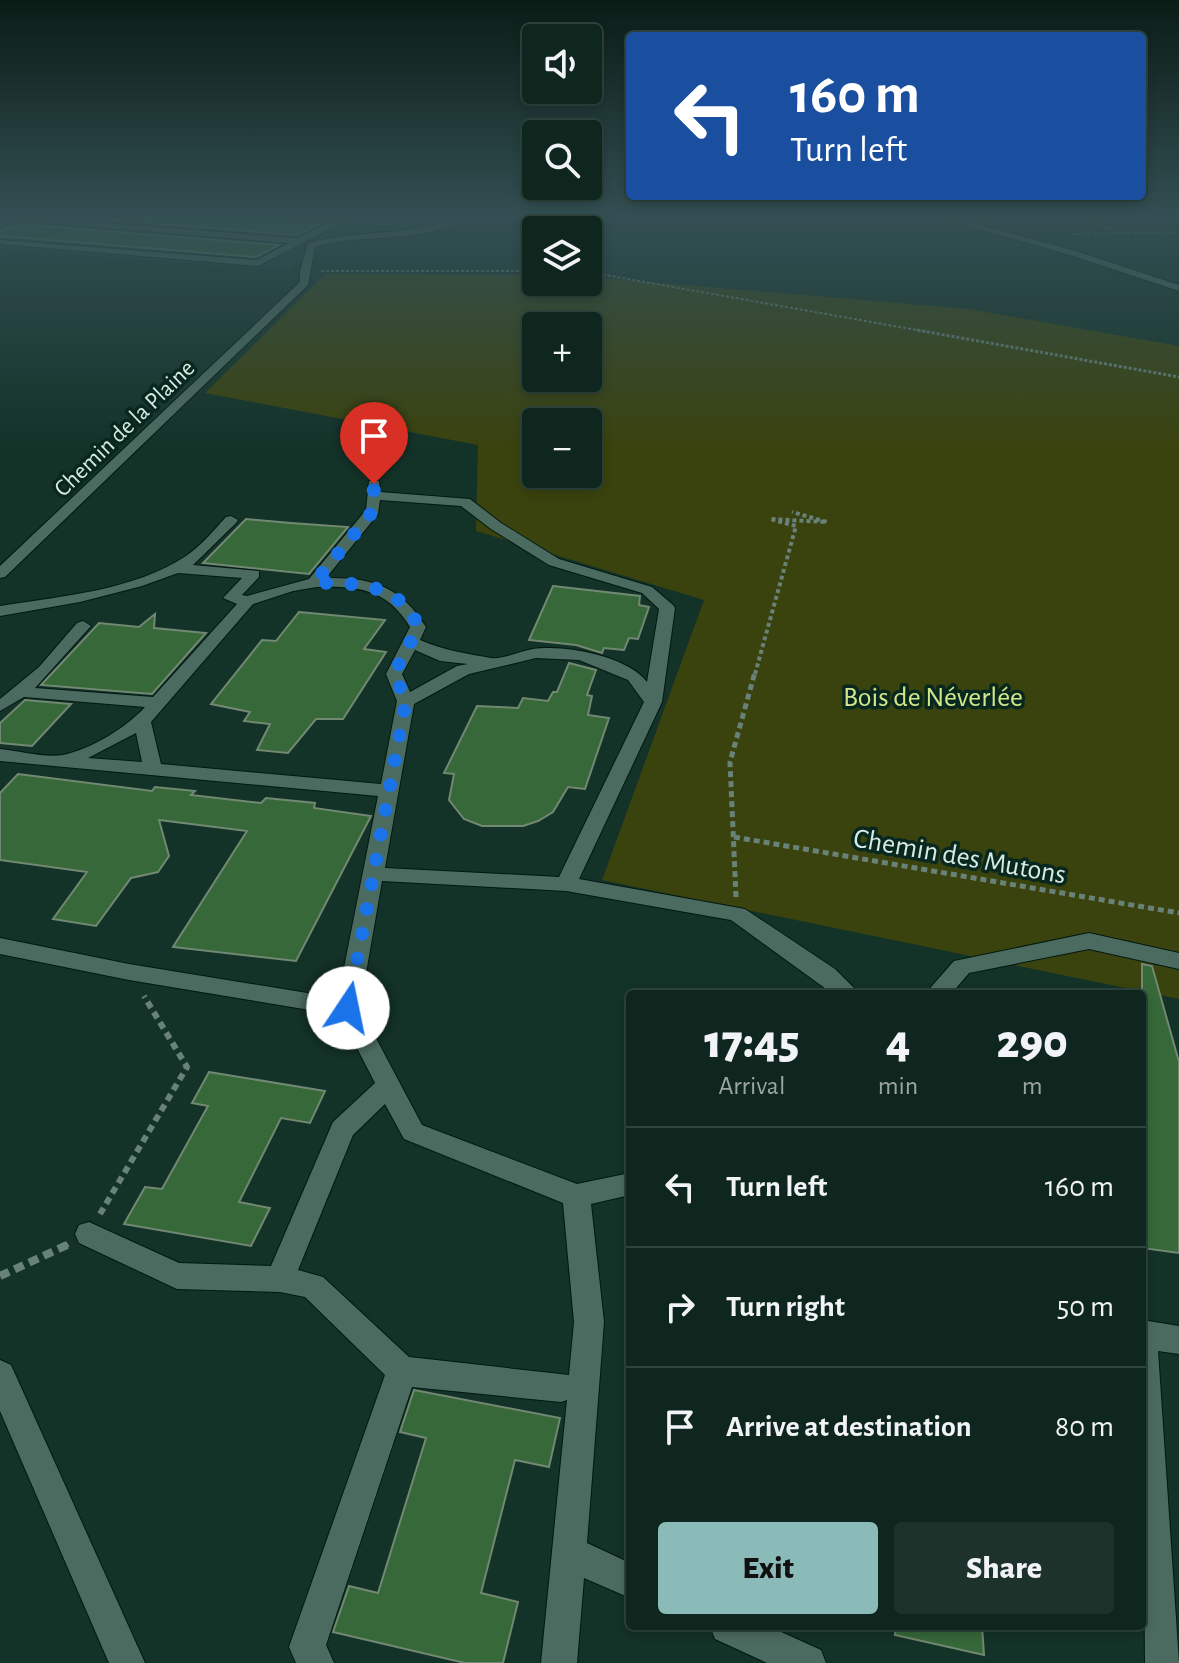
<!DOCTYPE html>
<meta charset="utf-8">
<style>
body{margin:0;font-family:"Alegreya Sans",sans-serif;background:#1c322b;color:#f1f3f6;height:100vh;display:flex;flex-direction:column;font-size:30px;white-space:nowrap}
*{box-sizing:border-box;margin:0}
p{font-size:26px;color:#9ba5a4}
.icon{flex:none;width:44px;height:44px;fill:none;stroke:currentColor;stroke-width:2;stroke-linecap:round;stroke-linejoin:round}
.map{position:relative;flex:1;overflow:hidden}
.sheet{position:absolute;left:626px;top:990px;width:520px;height:640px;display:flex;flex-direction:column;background:#0e261e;border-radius:8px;box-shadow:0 4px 12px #0003,0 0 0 2px #2e433c}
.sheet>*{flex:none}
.hud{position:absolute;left:626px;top:32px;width:520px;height:168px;border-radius:8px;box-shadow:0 4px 12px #0003,0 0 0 2px #2e433c;background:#1a4fa0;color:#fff;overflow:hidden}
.buttons{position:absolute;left:522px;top:24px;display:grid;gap:16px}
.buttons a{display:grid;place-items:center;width:80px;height:80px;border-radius:8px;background:#0e261e;box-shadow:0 4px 12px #0003,0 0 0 2px #2e433c;font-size:40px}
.pin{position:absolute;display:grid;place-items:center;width:68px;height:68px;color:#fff;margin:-82px -34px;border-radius:50% 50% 50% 0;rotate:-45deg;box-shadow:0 0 8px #0007}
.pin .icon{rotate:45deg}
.me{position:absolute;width:88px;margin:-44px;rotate:11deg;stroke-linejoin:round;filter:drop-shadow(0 0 6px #0008)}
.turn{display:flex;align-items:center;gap:28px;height:168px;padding:0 32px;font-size:36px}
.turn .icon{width:104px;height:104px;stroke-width:2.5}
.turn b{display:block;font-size:56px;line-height:68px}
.eta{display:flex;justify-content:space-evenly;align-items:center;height:136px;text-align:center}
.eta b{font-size:48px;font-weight:800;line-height:56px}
.button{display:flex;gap:16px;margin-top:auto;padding:16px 32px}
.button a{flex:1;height:92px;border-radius:8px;background:#8bbbb9;color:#111;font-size:32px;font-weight:800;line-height:92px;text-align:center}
.button a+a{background:#1c322b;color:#f1f3f6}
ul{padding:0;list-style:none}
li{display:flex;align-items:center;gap:24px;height:120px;padding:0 32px;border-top:2px solid #2e433c}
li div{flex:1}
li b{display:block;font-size:30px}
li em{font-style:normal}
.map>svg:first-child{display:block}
.built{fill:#133d31}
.green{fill:#3a430e;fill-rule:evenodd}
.building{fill:#366839;stroke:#728872;stroke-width:2}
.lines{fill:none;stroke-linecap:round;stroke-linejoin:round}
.minor-casing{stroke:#001911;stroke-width:2}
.path-far5{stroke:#698279;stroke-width:2;stroke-dasharray:3 2;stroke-linecap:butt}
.path-far4{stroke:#698279;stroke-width:3;stroke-dasharray:3 2;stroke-linecap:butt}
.path-far3{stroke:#698279;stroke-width:4;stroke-dasharray:4 3;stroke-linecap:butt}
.path-far2{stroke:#698279;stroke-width:5;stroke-dasharray:6 4;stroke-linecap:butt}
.path-far1{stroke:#698279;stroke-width:6;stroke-dasharray:7 5;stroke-linecap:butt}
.path{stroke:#698279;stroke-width:8;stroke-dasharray:10 6;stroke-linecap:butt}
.minor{fill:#4c6b60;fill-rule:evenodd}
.route{stroke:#1a73e8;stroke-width:14;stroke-dasharray:0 25.2}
.labels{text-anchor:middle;stroke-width:7;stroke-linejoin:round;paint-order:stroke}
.far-street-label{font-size:24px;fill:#d7e9e2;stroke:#08281f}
.park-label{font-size:28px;fill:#d3e789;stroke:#08281f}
.street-label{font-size:28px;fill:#d7e9e2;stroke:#08281f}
</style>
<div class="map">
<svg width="1179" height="1663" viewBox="0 0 1179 1663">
<rect width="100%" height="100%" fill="#133228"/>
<path class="built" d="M0 216H460L443 226 306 241 292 271 0 249Z"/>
<path class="green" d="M325 274 536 275V282H588V277L969 309 1179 346V999L602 880 704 600 476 531 478 445 205 393ZM536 326H588V378H536ZM536 422H588V474H536Z"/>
<g class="building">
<path d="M59 216H279L320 224 296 235Z"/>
<path d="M20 224 279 245 256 257 0 236V231Z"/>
<path d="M246 519 291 523 348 527 309 574 203 563Z"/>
<path d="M553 586 640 596 639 605 649 607 638 639 629 638 624 650 604 648 602 653 576 645 529 640Z"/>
<path d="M299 612 385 620 364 649 386 652 343 719H316L288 753 257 750 270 724 244 721 250 712 211 704 262 640 276 641Z"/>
<path d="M155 614 154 628 206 633 152 694 41 685 99 623 139 627Z"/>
<path d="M569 663 596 670 587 695 592 696 588 715 609 718 585 789 568 787 553 812 538 821 523 826H482L464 819 449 800 454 774 444 773 477 706 518 708 523 698 548 701 553 692H557Z"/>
<path d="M25 700 71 704 32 746 0 743V723Z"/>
<path d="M18 774 152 791 155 787 195 791 191 795 261 803 266 798 315 803 314 808 371 816 296 961 173 947 247 831 159 820 169 856 158 872 131 878 96 926 53 919 87 872 0 860V793Z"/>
<path d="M1142 964 1152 966 1179 1062V1253L1142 1248Z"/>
<path d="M209 1072 325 1091 310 1123 281 1118 239 1202 270 1208 251 1246 124 1224 145 1187 162 1189 208 1106 192 1103Z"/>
<path d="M414 1390 560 1418 549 1467 515 1460 481 1593 518 1602 503 1663H465L333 1632 349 1586 378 1593 426 1438 400 1432Z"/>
<path d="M896 1626H982L984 1655 895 1635Z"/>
</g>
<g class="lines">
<g class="minor-casing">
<g id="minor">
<path d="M18 216 297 238 330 222 282 216H352L349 219 393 224 389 226 341 223 258 266 0 244V240L257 260 289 243 20 221 0 228V223Z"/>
<path d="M461 216H472C426 245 365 232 315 247L308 285 5 577 0 578V566L300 282V271L308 243C358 229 413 237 461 216Z"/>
<path d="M932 216H946L1076 251 1179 285V291L1070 255Z"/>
<path d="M369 481H379L380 492 470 499 501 523 559 559 652 587 673 605 675 608 662 702 579 879 745 909 835 969 860 994H833L731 920 566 891 382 881 360 1008 422 1125 577 1184 630 1173V1195L591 1204 604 1322 587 1543 630 1563V1598L584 1578 577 1663H541L567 1400 561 1402 412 1387 326 1645 334 1663H296L289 1647 385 1375 305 1297 280 1292 177 1289 79 1243 75 1234 79 1225 89 1222 179 1263 271 1266 333 1122 375 1083 340 1015 129 980 0 954V938L129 964 338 998 378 796 0 761V749C19 751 45 758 63 755 91 749 126 728 145 707L24 697 0 711V699L39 667 77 623 83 621 91 626 35 688 153 697 237 604 223 598 242 578 178 573 142 586 80 602 0 616V606C61 596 133 591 186 556 201 546 214 530 226 517L231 516 238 520 236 523 193 565 259 571V577L242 595 247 596 309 579 366 510ZM380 500 461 506 491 529 549 565 642 593 659 609 647 682C628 656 564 644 533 649 520 651 502 660 491 658 464 653 446 651 420 640L426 627C401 587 373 577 326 578L378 514ZM317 587C358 586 387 589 410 627L386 674 397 701 381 784 161 764 151 722 253 604 293 591ZM415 650 440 661 468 664 457 666 410 692 402 674ZM536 658 579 660 628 680 644 702 559 877 385 868 414 704 469 674ZM136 733 142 762 88 758ZM385 1104 404 1139 563 1203 574 1322 569 1375 409 1357 323 1277 298 1270 353 1135Z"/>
<path d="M1089 933 1179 953V969L1089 949 969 973 951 994H925L954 961Z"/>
<path d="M1142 1320 1179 1326V1354L1158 1351 1179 1663H1145Z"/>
<path d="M0 1360 11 1365 145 1663H109L0 1411Z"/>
<path d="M710 1626H768L821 1650 826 1663H767L715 1639Z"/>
</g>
</g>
<g class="path-far5">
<path d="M1066 216 1122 232"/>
<path d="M1073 234 1179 232"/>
<path d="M321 271H536"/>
<path d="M588 272 928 332"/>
</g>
<path class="path-far4" d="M917 330 1179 377"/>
<path class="path-far3" d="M755 674 796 526 770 519 827 522 792 512"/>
<g class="path-far2">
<path d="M734 837 1179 913"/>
<path d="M736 897 730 762 755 672"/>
</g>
<g class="path-far1">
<path d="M100 1214 187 1067 144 996"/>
<path d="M63 1247 68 1244"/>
</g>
<path class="path" d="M0 1276 67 1245"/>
<use href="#minor" class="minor"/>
</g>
<linearGradient id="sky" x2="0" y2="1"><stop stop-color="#0a1c16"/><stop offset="0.48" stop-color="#334f53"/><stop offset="1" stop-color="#334f53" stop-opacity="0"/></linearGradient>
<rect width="1179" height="449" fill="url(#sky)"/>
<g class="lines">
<path class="route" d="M348 1008 406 701 394 674 418 627C402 584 354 582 314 583L373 511 374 484"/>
</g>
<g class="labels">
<g class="far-street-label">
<text transform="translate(124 428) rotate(-44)" y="8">Chemin de la Plaine</text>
</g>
<g class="park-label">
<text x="933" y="706">Bois de Néverlée</text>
</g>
<g class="street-label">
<text transform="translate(960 855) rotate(10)" y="10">Chemin des Mutons</text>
</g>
</g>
</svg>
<div class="buttons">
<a><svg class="icon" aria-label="sound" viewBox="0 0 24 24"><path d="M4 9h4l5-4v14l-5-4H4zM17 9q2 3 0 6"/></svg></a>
<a><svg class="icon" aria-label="search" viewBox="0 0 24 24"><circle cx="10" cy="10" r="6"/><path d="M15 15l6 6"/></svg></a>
<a><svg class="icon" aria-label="layers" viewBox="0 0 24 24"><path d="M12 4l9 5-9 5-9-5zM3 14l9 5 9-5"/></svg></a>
<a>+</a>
<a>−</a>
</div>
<div class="pin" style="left:374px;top:484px;background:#d93025"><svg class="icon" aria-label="arrive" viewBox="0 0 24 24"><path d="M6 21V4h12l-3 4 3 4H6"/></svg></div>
<svg class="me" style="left:348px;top:1008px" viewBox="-20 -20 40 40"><circle r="19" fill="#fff"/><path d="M0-13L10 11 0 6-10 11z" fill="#1a73e8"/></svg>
<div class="hud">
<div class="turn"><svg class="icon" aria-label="left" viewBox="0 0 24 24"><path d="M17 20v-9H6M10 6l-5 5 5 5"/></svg><div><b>160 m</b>Turn left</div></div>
</div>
<section class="sheet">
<div class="eta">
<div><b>17:45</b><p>Arrival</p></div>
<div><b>4</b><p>min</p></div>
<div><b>290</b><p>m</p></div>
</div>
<ul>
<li><svg class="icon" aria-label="left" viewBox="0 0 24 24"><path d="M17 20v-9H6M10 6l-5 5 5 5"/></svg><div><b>Turn left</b></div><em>160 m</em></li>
<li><svg class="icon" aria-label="right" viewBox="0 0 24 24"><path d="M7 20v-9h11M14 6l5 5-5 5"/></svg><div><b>Turn right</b></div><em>50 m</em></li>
<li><svg class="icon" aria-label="arrive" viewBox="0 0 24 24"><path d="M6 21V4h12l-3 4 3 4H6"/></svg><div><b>Arrive at destination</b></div><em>80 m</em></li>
</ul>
<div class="button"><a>Exit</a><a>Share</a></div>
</section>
</div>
